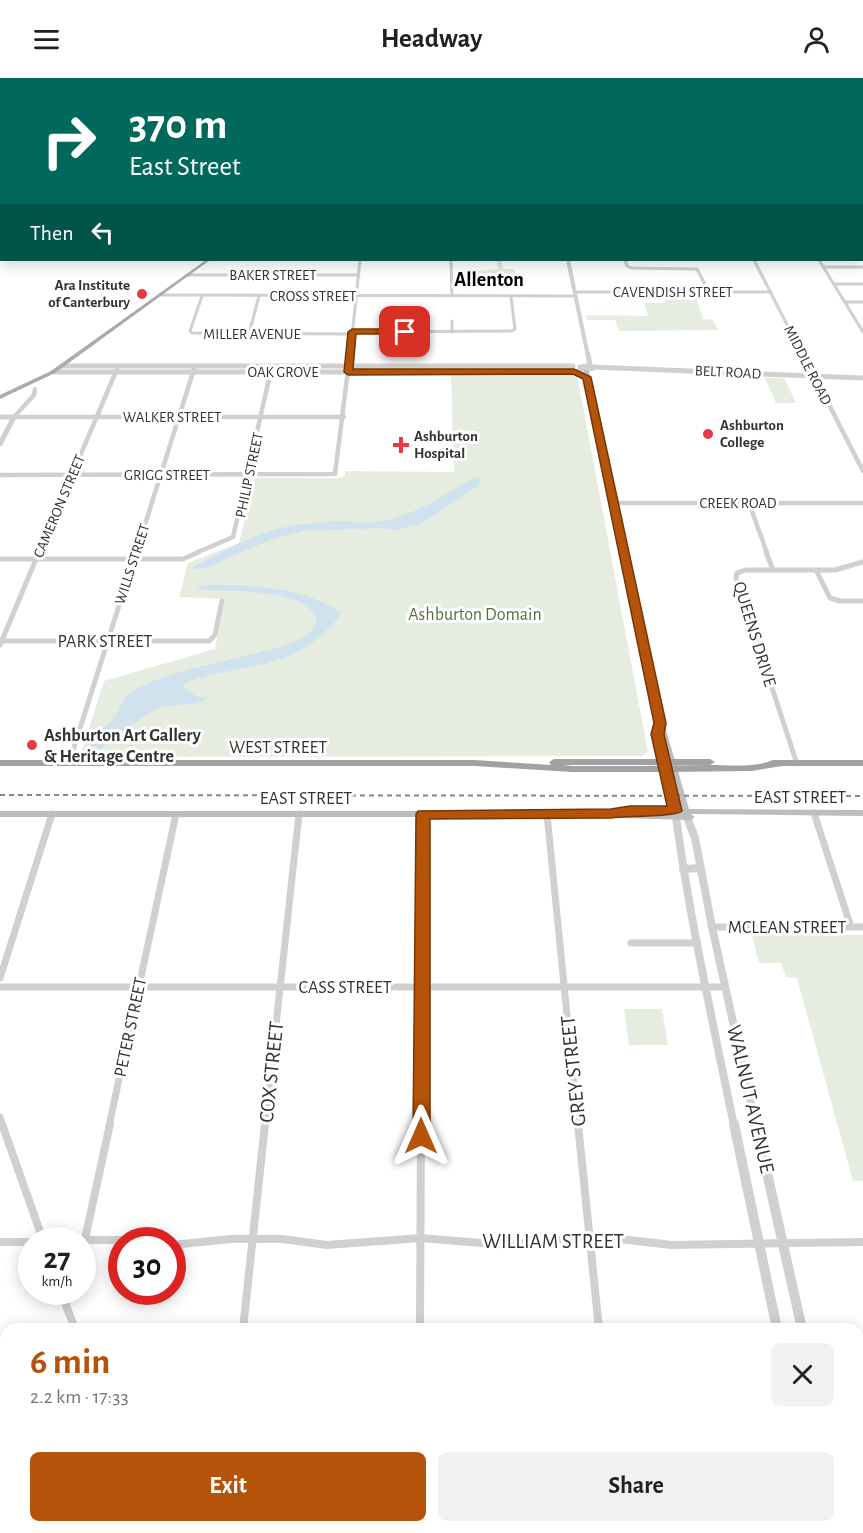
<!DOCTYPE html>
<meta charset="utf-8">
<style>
body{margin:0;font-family:"Alegreya Sans",sans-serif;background:#f2f2f2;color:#202124;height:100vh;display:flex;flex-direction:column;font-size:22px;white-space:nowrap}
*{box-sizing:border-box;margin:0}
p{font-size:20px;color:#757577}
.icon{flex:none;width:33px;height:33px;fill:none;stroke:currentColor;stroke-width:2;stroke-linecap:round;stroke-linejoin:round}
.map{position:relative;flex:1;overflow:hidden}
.details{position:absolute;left:0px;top:1245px;width:864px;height:210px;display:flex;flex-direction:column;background:#fff;border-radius:18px 18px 0 0;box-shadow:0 3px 15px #0003}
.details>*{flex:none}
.banner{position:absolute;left:0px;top:0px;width:864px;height:183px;box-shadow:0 3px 15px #0003;background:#00695c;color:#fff;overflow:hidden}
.speed{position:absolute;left:18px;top:1149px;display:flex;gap:12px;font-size:30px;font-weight:700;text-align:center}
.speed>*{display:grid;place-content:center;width:78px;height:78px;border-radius:50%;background:#fff;box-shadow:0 3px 15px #0003;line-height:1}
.speed small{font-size:15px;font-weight:400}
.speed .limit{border:9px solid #d22;background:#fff;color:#111}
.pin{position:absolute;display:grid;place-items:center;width:51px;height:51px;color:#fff;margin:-26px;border-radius:12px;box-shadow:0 3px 9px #0006}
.me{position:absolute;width:66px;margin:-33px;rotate:0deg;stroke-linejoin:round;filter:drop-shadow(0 0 4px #0008)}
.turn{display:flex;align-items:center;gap:21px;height:126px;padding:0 30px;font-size:27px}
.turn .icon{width:78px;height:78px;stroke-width:2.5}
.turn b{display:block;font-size:42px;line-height:51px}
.then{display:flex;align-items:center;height:57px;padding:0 30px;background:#0003;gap:12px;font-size:22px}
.round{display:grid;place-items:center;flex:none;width:63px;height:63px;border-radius:9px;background:#f2f2f2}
.head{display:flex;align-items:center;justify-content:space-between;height:102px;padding:0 30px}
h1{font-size:36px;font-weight:600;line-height:45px;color:#b45309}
.cta{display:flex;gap:12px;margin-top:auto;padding:12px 30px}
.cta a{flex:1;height:69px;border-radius:9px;background:#b45309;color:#fff;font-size:24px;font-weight:600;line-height:69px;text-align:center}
.cta a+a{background:#f2f2f2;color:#202124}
header{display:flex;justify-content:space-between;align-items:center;height:78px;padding:0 30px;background:#fff;font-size:27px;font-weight:600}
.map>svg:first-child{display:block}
.green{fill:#e6ecdf}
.water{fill:#cfe2ee}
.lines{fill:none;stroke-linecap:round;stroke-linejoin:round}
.stream{stroke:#cfe2ee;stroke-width:1.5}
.river{fill:#cfe2ee;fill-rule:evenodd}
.minor-far4{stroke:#d0d0d0;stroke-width:3}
.minor-far3{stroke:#d0d0d0;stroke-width:4.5}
.minor-far2{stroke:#d0d0d0;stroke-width:5}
.minor-far1{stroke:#d0d0d0;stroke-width:7}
.minor{stroke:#d0d0d0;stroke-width:8}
.tertiary-far3{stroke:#d0d0d0;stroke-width:4}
.tertiary-far2{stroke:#d0d0d0;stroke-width:5}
.tertiary-far1{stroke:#d0d0d0;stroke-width:8}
.tertiary{stroke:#d0d0d0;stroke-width:10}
.secondary{fill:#bdbdbd;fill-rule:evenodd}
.primary{fill:#ababab;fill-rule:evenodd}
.trunk{fill:#a2a2a2;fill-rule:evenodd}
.rail{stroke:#888;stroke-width:2;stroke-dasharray:5 4;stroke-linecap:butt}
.route{fill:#b45309;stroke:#753606;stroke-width:1.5}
.poi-dot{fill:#e63946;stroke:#fff;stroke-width:2}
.labels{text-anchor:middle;stroke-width:6;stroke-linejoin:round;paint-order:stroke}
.far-street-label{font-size:15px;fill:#333;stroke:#fff}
.far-poi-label{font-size:15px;font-weight:bold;fill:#333;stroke:#fff;text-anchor:start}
.park-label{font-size:18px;fill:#56703f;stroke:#fff}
.street-label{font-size:18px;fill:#333;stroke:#fff}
.poi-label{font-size:18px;font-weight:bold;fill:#333;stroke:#fff;text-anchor:start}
.far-district-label{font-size:20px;font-weight:bold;fill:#000;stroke:#fff}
.near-street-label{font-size:21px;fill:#333;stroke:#fff}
</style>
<header><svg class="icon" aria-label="menu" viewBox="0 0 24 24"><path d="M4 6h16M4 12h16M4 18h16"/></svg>Headway<svg class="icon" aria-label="person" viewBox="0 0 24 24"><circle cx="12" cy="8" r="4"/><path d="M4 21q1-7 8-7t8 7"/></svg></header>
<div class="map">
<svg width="863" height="1455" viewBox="0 0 863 1455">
<rect width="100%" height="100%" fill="#fff"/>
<g class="green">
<path d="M497 182H501L503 191H515L516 199H484L483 195H456L498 191Z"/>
<path d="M695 216 703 241 713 242 718 252 619 253 615 242H587L586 237 648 238 644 225H665L663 217Z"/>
<path d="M451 296 577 297 648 674 642 678 80 679 104 603 215 571 225 521 179 519 188 485 239 465 255 400H340L345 398V393L454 394Z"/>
<path d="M765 300H784L796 325H776Z"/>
<path d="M752 857H863V1103H853L797 900 786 899 781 885H759Z"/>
<path d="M624 931H662L668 967H629Z"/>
</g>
<g class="water">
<path d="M474 399 479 400 481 403 478 408 421 446 395 452 379 450 304 453 270 462 208 489 194 492 193 489C221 475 247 459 277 451 297 446 321 444 341 443 351 443 360 445 369 445 411 441 439 420 474 399Z"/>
<path d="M203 507C253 507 297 507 341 534 338 543 331 548 324 555 280 595 235 586 185 605L183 609 196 618 209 620C192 630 172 624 155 632 134 642 119 662 98 672L89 667C93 653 104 651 113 641 124 629 119 620 138 610 173 592 216 586 253 576 271 571 295 567 309 555 313 552 315 547 317 543 310 509 225 513 197 512Z"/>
</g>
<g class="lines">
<g class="stream">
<path d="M401 0 417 2"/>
<path d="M693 2 714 0"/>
</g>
<g class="river">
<path d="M119 0H129L114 2Z"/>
<rect x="0" y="52" width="2" height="4"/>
</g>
<g class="minor-far4">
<path d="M451 182 452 218"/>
<path d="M625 182 627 188 631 190 697 191 709 214"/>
<path d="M754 182 803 278"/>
<path d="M819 182 863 254"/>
<path d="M823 189H863"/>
<path d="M187 197H359"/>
<path d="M834 206H863"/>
<path d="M575 214H771"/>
<path d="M159 217 576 218"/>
<path d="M202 218 190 253 192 255 352 256"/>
<path d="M845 224H863"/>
<path d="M452 243V254"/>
<path d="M352 254 512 253 515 251 511 218"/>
<path d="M249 256 259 218"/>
<path d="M350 278 360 182"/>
</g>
<g class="minor-far3">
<path d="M803 276 863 393"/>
<path d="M14 339H344"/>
<path d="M14 339 34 317 35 311"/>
<path d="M0 397 335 396 350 276"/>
<path d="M614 425H863"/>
<path d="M749 425 767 475"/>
<path d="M39 475 117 291"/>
<path d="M136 475 195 288"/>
<path d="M196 475 233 459 272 288"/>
</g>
<g class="minor-far2">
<path d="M766 474 773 492H746L737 495 736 500 797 686"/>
<path d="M0 481H183L199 474"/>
<path d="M773 492H835L863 484"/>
<path d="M816 492 830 520 840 523H863"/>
<path d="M1 563H209L215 557 222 523"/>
<path d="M0 567 39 474"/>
<path d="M69 685 136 474"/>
</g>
<g class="minor-far1">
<path d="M814 735 851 849"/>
<path d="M547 736 578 1048"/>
<path d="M712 849H863"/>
<path d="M631 865H697"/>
<path d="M0 900 52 736"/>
<path d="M0 909H725"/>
<path d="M0 1039 3 1048"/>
<path d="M109 1048 176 736"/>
<path d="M265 1048 299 736"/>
<path d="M421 1048 423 736"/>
</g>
<g class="minor">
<path d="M2 1046 43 1162"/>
<path d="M578 1046 599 1251"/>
<path d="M85 1161 110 1046"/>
<path d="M46 1162H123"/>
<path d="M0 1164H32"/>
<path d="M172 1167 231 1161H282L327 1167 421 1160 505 1167 581 1160 620 1161 672 1167 863 1164"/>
<path d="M61 1214 75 1251"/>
<path d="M243 1251 265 1046"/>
<path d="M420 1251 421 1046"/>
<path d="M144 1449 147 1455"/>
<path d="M419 1449V1455"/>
<path d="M618 1449 619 1455"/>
<path d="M21 1455 22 1449"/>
<path d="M221 1455 222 1449"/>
</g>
<path class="tertiary-far3" d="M568 182 588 278"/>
<g class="tertiary-far2">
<path d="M588 276 590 288"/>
<path d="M62 288H573"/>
<path d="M588 288 593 290 584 292 580 289Z"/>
<path d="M592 289 863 300"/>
<path d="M53 294H574L584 292"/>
<path d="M0 339H14L0 366"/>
</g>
<g class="tertiary-far1">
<path d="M676 739C690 843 713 945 734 1048"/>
<path d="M687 739 695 760 712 849 756 1048"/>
<path d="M683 791 701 790"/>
</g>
<g class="tertiary">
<path d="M734 1046 777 1251"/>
<path d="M756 1046 802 1251"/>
<path d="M818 1449 819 1455"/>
<path d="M845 1449 846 1455"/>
</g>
<path class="secondary" d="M574 292 584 296V292L589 293 664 645 689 731 863 732V738L691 736 695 739 691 742 621 740 617 737 601 739H0V733H601L630 730 670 731 654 656 656 646 585 300 572 295V293ZM671 699 680 731H679Z"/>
<g class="primary">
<path d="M459 0H463L458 2Z"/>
<path d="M206 182H210L55 295 0 321V317L51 293Z"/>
</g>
<path class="trunk" d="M554 681H710L715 684 710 687H563L572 688C617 688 663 688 708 687 729 687 754 690 773 682H863V688H782L752 693 666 694H572L474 688H0V682H474L551 687 549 684Z"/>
<path class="rail" d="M0 717 863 718"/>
</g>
<path class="route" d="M352 251H405L409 254 405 256H356L353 291H574L591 299 666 645 664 656 682 733C676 739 625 738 611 740L430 741V1058L428 1063 421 1065 415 1063 413 1058 416 736 418 733 611 731 630 728H667L651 656 654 645 583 301 573 296 348 297 344 294 348 254Z"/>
<g class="poi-dot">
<circle cx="142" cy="216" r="6"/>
<circle cx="708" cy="356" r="6"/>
<path d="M398 358h6v6h6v6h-6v6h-6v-6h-6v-6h6z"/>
<circle cx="32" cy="667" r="6"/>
</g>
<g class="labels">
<g class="far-street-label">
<text x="273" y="202">BAKER STREET</text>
<text x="673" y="219">CAVENDISH STREET</text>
<text x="313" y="223">CROSS STREET</text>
<text x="252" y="261">MILLER AVENUE</text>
<text transform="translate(808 287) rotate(63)" y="5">MIDDLE ROAD</text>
<text x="283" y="299">OAK GROVE</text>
<text transform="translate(728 294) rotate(3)" y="5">BELT ROAD</text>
<text x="172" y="344">WALKER STREET</text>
<text x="167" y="402">GRIGG STREET</text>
<text transform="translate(249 397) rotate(-78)" y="5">PHILIP STREET</text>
<text x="738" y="430">CREEK ROAD</text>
<text transform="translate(59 428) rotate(-67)" y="5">CAMERON STREET</text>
<text transform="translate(132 486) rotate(-72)" y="5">WILLS STREET</text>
</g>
<g class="far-poi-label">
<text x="130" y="212" text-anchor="end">Ara Institute<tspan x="130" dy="17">of Canterbury</tspan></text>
<text x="720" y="352">Ashburton<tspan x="720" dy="17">College</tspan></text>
<text x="414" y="363">Ashburton<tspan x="414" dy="17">Hospital</tspan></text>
</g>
<g class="park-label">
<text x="475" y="542">Ashburton Domain</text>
</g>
<g class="street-label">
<text transform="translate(755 556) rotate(73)" y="6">QUEENS DRIVE</text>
<text x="105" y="569">PARK STREET</text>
<text x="278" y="675">WEST STREET</text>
<text x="800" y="725">EAST STREET</text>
<text x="306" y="726">EAST STREET</text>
<text x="787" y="855">MCLEAN STREET</text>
<text x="345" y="915">CASS STREET</text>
<text transform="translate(130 949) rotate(-78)" y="6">PETER STREET</text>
</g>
<g class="poi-label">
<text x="44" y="663">Ashburton Art Gallery<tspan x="44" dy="21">&amp; Heritage Centre</tspan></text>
</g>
<g class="far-district-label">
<text x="489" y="208">Allenton</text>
</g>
<g class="near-street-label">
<text transform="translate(573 993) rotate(-96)" y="7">GREY STREET</text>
<text transform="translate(271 994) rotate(-84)" y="7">COX STREET</text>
<text transform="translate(751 1021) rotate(77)" y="7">WALNUT AVENUE</text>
<text x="553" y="1170">WILLIAM STREET</text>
</g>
</g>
</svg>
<div class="speed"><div>27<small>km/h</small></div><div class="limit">30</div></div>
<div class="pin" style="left:405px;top:254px;background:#d93025"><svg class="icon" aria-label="arrive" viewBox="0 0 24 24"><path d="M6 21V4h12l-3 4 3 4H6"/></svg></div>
<svg class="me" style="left:421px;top:1058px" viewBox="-20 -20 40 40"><path d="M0-17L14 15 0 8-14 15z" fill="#b45309" stroke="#fff" stroke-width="4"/></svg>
<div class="banner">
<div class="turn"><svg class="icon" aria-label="right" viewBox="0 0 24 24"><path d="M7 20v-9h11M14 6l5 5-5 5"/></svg><div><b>370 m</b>East Street</div></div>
<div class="then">Then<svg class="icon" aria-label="left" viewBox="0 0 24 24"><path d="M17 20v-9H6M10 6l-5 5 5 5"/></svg></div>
</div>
<section class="details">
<div class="head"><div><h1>6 min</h1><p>2.2 km · 17:33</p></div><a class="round"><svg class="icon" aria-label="close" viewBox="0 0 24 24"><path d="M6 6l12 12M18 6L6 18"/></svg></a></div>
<div class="cta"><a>Exit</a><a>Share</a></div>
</section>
</div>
